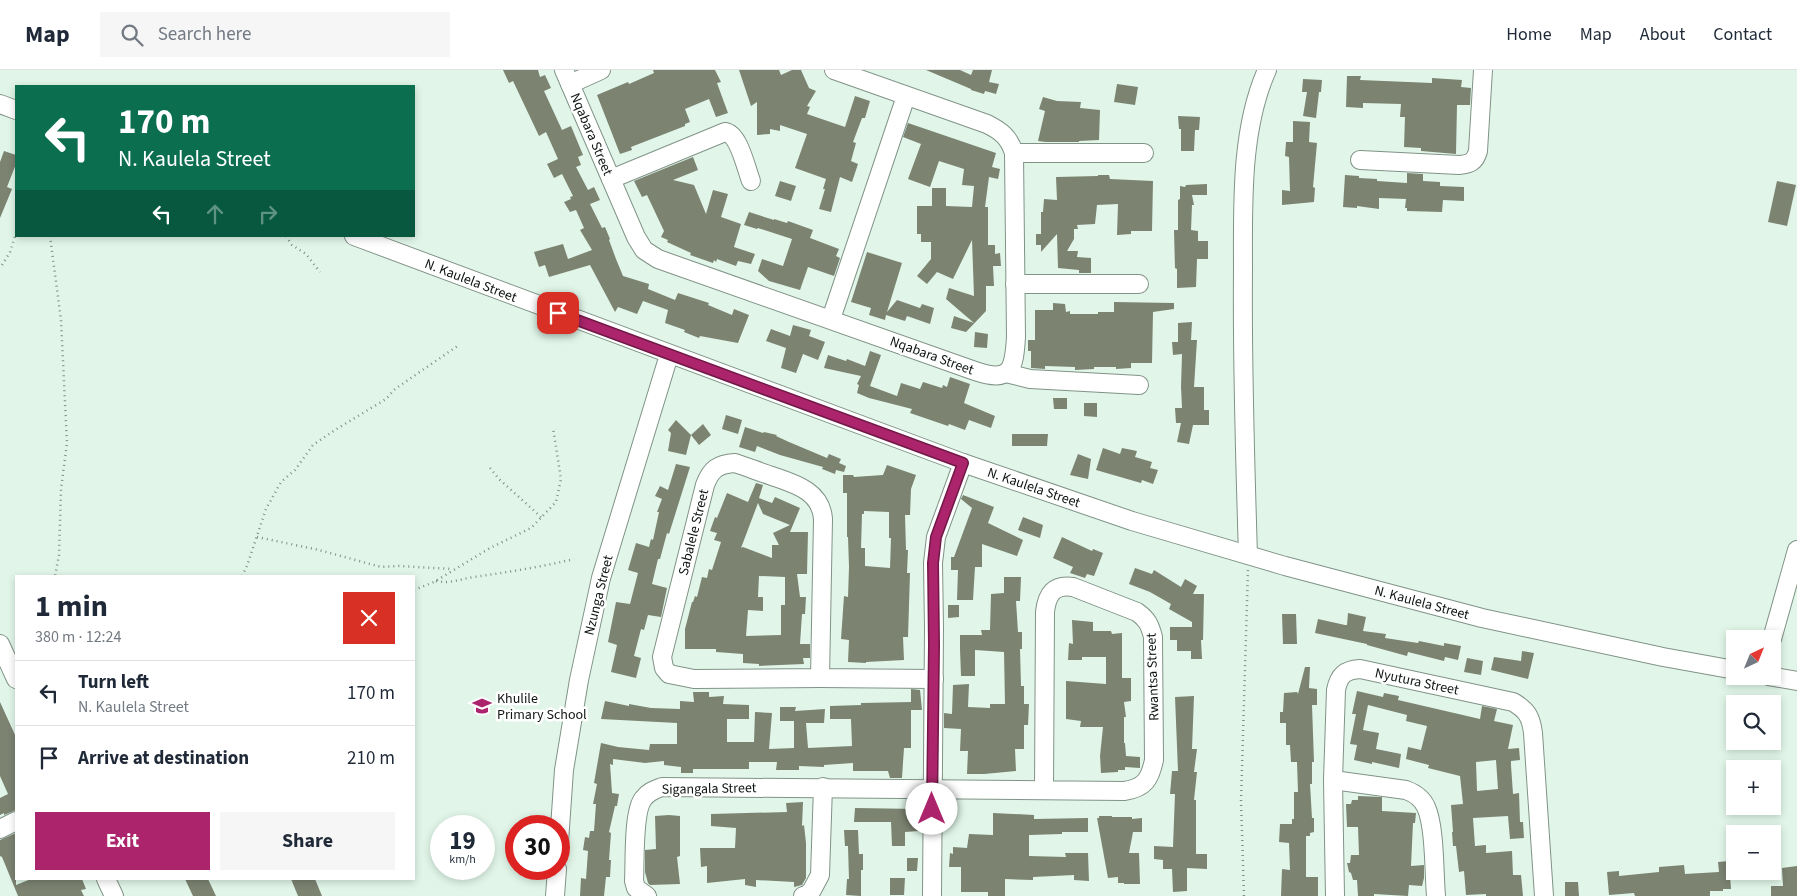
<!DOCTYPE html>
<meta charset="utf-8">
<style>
body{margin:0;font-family:"Source Sans 3",sans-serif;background:#f6f6f7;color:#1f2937;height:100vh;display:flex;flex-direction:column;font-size:19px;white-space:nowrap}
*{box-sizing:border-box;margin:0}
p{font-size:16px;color:#747a83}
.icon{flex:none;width:28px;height:28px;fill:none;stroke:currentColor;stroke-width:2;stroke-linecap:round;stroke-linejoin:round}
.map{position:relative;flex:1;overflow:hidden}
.details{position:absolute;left:15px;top:505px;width:400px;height:305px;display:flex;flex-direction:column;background:#fff;border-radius:0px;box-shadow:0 2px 8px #0003}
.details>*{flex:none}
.top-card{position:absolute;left:15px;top:15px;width:400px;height:152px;border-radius:0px;box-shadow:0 2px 8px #0003;background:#0b6e4f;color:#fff;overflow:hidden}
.needle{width:32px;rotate:43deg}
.buttons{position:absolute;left:1726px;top:560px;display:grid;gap:10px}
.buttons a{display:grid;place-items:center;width:55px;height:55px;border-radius:0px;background:#fff;box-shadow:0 2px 8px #0003;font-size:25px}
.speed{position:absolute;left:430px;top:745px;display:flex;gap:10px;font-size:25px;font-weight:700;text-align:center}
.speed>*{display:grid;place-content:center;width:65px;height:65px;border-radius:50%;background:#fff;box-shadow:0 2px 8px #0003;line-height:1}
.speed small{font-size:12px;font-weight:400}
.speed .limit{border:8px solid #d22;background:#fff;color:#111}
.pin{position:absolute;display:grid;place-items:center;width:42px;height:42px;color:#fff;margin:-21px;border-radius:10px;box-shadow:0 2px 8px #0006}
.me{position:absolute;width:55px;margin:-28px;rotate:0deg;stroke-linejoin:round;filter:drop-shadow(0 0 4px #0008)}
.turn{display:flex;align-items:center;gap:18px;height:105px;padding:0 20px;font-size:22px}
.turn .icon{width:65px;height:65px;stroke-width:2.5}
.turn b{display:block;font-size:35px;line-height:42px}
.lanes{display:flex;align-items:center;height:48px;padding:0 20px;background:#0003;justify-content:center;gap:25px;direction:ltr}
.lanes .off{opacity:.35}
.round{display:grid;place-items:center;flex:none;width:52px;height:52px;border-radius:0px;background:#f6f6f7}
.summary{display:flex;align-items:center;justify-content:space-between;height:85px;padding:0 20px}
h1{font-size:30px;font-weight:700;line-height:38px}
.action{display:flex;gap:10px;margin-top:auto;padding:10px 20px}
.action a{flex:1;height:58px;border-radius:0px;background:#ac256c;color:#fff;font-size:20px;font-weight:700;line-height:58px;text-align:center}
.action a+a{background:#f6f6f7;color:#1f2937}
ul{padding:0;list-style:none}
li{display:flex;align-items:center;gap:15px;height:65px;padding:0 20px;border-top:1px solid #e0e1e3}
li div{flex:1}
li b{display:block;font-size:19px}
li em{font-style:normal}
header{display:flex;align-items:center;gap:30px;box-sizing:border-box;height:70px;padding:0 25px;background:#fff;border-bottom:1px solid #e0e1e3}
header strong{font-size:24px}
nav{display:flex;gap:28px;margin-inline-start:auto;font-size:18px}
.search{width:350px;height:45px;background:#f6f6f7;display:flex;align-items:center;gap:12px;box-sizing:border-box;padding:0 18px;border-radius:0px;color:#747a83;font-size:19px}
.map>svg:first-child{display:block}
.building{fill:#7c8371;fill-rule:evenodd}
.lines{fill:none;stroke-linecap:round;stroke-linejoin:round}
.minor-casing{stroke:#809387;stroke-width:20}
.path{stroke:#808e86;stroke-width:2.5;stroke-dasharray:1 4;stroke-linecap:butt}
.minor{stroke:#fff;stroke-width:18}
.route-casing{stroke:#701846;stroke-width:12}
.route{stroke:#ac256c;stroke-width:9}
.labels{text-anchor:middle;stroke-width:5;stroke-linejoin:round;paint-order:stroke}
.street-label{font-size:14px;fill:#0e1511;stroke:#fff}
.poi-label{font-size:14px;fill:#0e1511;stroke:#fff;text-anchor:start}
</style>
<header>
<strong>Map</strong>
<div class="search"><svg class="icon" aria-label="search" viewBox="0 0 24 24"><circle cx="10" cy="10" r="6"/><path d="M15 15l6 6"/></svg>Search here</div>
<nav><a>Home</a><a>Map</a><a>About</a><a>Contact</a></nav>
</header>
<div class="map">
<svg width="1797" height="826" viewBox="0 0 1797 826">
<rect width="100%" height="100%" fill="#e1f6e9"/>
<g class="building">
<path d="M503 0H538L540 7 545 5 551 18 544 21 562 60 571 56 583 85 578 87 581 95 576 97 588 120 594 117 600 130 590 134 602 158 605 157 610 169 609 170 616 189 623 206 649 214 648 219 675 230 678 223 709 233 708 235 732 245 734 239 749 245 738 273 700 266 699 268 684 262 685 260 665 253 668 240 643 231 637 244 618 237 615 242 590 195 549 207 545 195 539 197 534 182 563 174 568 189 592 180 580 160 584 158 576 140 570 142 564 132 571 129 570 127 573 126 562 104 554 108 547 94 558 89 546 62 539 66 513 11 509 13Z"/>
<path d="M653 0H715L721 12 717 13 728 43 716 47 709 29 685 39 690 52 685 54V56L631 77 632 80 620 84 597 25 628 12 629 14 654 3Z"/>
<path d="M739 0H779L781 5 792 0H801L809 18 816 21 807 36 810 37 807 44 845 57 855 26 870 31 865 48H862L853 72 856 73 851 91 858 94 852 112 840 107 831 142 819 139 825 119H823L826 109 795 98 807 64 780 55V61L770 59V64L757 65V32L751 36Z"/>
<path d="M926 0H960L971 5 973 0H992L989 12 999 14 996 24 985 21 984 24 971 20V19Z"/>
<path d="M1347 6H1361L1360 10 1432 13V8L1462 10 1461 17 1471 18 1470 35H1457L1456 84 1421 81V78L1404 77 1405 47H1400L1401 34 1363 33V38L1346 37Z"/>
<path d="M1303 9 1322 10 1321 22H1319L1316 48 1303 46 1307 22H1302Z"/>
<path d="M1117 14 1138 17 1135 35 1114 32Z"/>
<path d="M1043 27 1057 31 1081 32 1080 38 1100 40 1099 70 1079 71V72H1046L1038 71 1045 41 1039 39Z"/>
<path d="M1178 46 1200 47 1199 60H1195L1194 81H1181V59H1179Z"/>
<path d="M1293 51 1310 52 1309 72 1317 73 1313 117 1315 118 1314 132 1282 135V120L1290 121 1289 87 1285 86 1286 72H1293Z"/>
<path d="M908 53 996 83 992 97 1000 99 998 109 989 107 985 137H988V175H995V184L1000 183 1001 196H993L994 216H986V241L966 262 951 258 954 246 974 253 946 229 949 218 974 226 972 170 953 209 937 202 927 214 917 206 931 189V172H921V164H917V136H932V118H946V136L972 137 974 116 962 115 964 99 939 91 930 117 908 109 921 74 903 67Z"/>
<path d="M4 81 16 85V94L7 117 12 119 0 148V92Z"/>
<path d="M693 87 698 100 673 110 694 115 706 144 713 120 728 124 721 147 741 154 734 177 755 184 751 194 738 191 736 196 717 189 716 192 714 190 713 193 690 185 691 183 667 172 668 170 661 167 664 161 647 125 642 127 634 111Z"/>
<path d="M1407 103 1423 104V111L1440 112V116L1464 117V131L1443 130 1442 142 1407 141V138H1405L1406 129 1379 128V139L1357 136V138L1343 137 1345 105 1359 106V108L1377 109V111L1407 113Z"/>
<path d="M1098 105H1109L1110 109 1153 111 1152 161H1131V164L1117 165 1118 134 1097 135 1095 154 1077 155 1078 159H1074V169L1067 181H1078L1077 187 1091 188V203H1079V200L1058 198 1057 164 1041 182V175H1036V164H1041V142H1043L1044 129 1057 130 1056 107 1098 106Z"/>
<path d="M780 111 796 116 791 131 775 126Z"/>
<path d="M1777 111 1796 115 1787 156 1768 152Z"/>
<path d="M1207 114V125H1192L1194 135H1192L1191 160 1198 161V171H1208V189H1197L1196 217 1177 218V199L1175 198 1174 160H1178V130L1180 129V116L1185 117 1186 115Z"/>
<path d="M749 142 774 150V149L787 153 788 151 813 160 810 168 839 179 836 186 840 188 834 206 808 197 800 220 769 211 758 201 762 189 783 196 792 169 758 158 757 159 744 155Z"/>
<path d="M867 182 902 193 887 242 897 230 920 238 922 234 934 238 930 254 907 246 905 251 886 245 885 250 869 245 871 238 851 232Z"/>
<path d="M1114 232 1174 233V239L1153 242 1152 293H1131V298L1116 299V297H1094V299L1075 300V297L1045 296V299L1031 298V281H1028V270H1035V240H1053V233L1065 234 1066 242 1070 241V244H1098V242H1114Z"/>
<path d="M1192 252 1191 270H1197L1194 317H1204V340H1209V355H1193L1189 374 1177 372 1181 353H1176L1175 338H1182L1181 317 1182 284 1173 285 1172 272H1178V253Z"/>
<path d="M793 255 811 260 809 266 825 272 818 290 803 284 796 303 781 298 786 278 766 271 771 259 790 266Z"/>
<path d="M975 262 988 264 987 278 974 277Z"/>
<path d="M870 281 881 285 870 316 897 326 901 313 920 319 923 312 942 318 943 315 947 317 950 307 970 314 964 333 995 346 991 358 969 350 965 360 949 354 948 356 910 343 912 339 869 328 857 323 859 315 857 314 861 306 824 298 828 285 846 291 847 289 865 296Z"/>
<path d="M1053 328H1067V339H1054Z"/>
<path d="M1084 333H1097V347L1084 346Z"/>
<path d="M726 345 742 350 738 364 722 359Z"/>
<path d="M676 350 691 365 686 385 668 381 671 363 668 360Z"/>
<path d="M703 354 711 365 699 375 691 365Z"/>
<path d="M745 357 763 363 764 362 777 365 776 366 789 372 827 388 829 384 841 389 839 393 846 396 844 402 836 400 835 404 822 399 823 397 780 385 757 376 755 382 739 377Z"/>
<path d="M1012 364H1048L1047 376H1012Z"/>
<path d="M1103 378 1120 384 1122 378 1137 381 1135 387 1152 392 1150 398 1158 400 1153 414 1142 410 1141 413 1096 400Z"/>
<path d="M1078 384 1091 389 1088 409 1070 405Z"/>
<path d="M676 394 690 397 669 464 667 463 660 489H658L652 514 667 518 661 547 648 545 644 560 641 559 634 586 641 588 636 608 611 602 617 575 608 572 616 532 630 534 638 503 628 500 636 473 649 477 651 469 653 470 659 442H657L662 429 655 426 660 416 668 420Z"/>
<path d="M887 395 916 405 911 419 910 445H905L906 480H908L907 503H910L908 567H903L904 590 866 592V593L848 592 849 570 841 569 844 526 848 527 849 497 848 467H847V423H843V405H853L854 407 883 405ZM864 441 889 442V468H891L890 498 865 496V478H861L862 444H864Z"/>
<path d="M756 413 763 415 759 428 772 433 775 427 800 438 790 462H808L807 504H797L800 527H806L805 544H802L800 574H810V588H803L804 594 759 596V594L743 593V584L716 582V579H685V559L692 532H693L695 526 697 527 702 507 707 508 709 499 712 500 721 472 714 470 717 463 710 461 715 447 717 448 727 423 748 432ZM758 433 763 444 790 455 773 463 779 475H772V488L743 477 741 478ZM759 506 785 507V535H781V565L746 566 748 540 763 541V527H758Z"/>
<path d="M963 425 994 437 988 453 1023 470 1017 486 982 474V497H975L973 530H957L958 500H951V487H954L972 438 961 429Z"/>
<path d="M1023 447 1043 455 1040 468 1018 460Z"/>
<path d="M1062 467 1092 481 1093 479 1103 483 1094 506 1087 504 1085 508 1070 503 1073 497 1053 488Z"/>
<path d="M1135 498 1152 504 1154 500 1181 517 1185 509 1197 516 1193 524H1204L1203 570H1201L1202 589H1191V581H1177V570H1170V557H1192V552L1169 539 1171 534 1150 522 1129 514Z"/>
<path d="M1004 507H1021L1020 531H1016L1018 562H1022V579H1020L1021 616H1024V634H1029L1028 655H1024V679H1015L1016 701 984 704H967L968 681H960L961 659 944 658V643L952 644 953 615 969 614 968 637 990 638V634H1005L1004 582 975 580V606H961L960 579V565H982L981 560H990L991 524 1004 523Z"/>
<path d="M948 535H959V547L948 548Z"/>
<path d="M1348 543 1366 547 1363 561 1386 564 1385 568 1418 573 1419 571 1444 576V573L1461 576 1458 590 1445 587 1444 591 1408 582 1407 586 1367 575V574L1315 563 1318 549 1345 555H1347Z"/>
<path d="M1282 544H1296L1297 574H1283Z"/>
<path d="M1072 550 1093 552V561H1111L1112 564 1122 563V608H1131V631L1124 632 1126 647H1124V673H1125L1126 686 1140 687V698L1125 697V700H1118V702L1101 703 1100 686 1103 657H1080L1081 651 1066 649V611L1106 614V587H1082V590H1068L1069 573 1073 574Z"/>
<path d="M1522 581 1534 583 1528 609 1491 600 1494 587 1521 591Z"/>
<path d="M1467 588 1483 591 1481 605 1464 602Z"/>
<path d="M1305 597H1310L1309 618 1317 619V635H1312L1314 692H1312V714H1310L1312 748H1314V762L1310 763V766H1306V807H1318V826H1281L1282 799 1290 800 1289 773 1279 772 1280 754H1292V749H1294V722H1298L1297 692H1291L1290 675H1286V653H1280V642H1283L1284 623 1297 622 1298 624Z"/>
<path d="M911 619 920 620 922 640H911V638V678H904L902 708H890L888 701H853V693L824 695V697L799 696V700H776L777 692H749V699H693V703H681V697L664 695V691L645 693 613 689V695L610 694 612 723 619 724 617 736H615L609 762 611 763 609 790H611L610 807H606L604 826H580L581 808 586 809 588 781 583 780 585 767 589 768 590 761H594L596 734H593L597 714 594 713 601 673 618 677 649 680 650 674H677V653L601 649 605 631 629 636V634L651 638 680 639V631L694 632 693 622H709V627L724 626 723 634 749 635V649H727V672H754L755 642 772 643 769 679 794 678V651H780V637H796L795 641 825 639 824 653H806L808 678 852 676 851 649H830V636L861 635V633L911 632Z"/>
<path d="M1357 621 1383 627 1384 623 1399 626 1398 630 1480 649 1482 636 1497 639 1494 651 1513 655 1508 679 1519 678 1520 690 1511 691V695L1513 724 1519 723 1520 752H1523L1524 768 1510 769 1508 746 1473 748 1475 776 1486 775V783L1512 781 1513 805H1521L1523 826H1486V824L1466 825 1464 801 1459 802 1456 776H1453L1452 762H1453L1451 735 1463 734 1460 706 1428 698 1429 695 1406 689 1408 677 1421 680 1427 656 1406 651 1407 645 1368 635 1363 660 1379 663 1376 679 1401 684 1399 698 1372 692V694L1354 690 1357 675 1350 674 1356 644H1352ZM1496 690 1498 719 1477 721 1476 692Z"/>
<path d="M1194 626 1192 679H1197L1194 702H1197L1194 730H1196V784H1207V799L1187 798V821L1173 822 1172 799H1163V790L1154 789V776L1173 777 1175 724H1170L1172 701H1178L1175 627Z"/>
<path d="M0 632 16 667V740L4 745V743L0 745V728L8 724 0 706Z"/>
<path d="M1358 726 1382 727V741L1416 743 1415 753H1413L1411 796 1424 795V808L1422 816 1409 815 1408 826 1374 824V826H1358L1357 810H1353L1351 803 1349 802 1347 793H1350L1351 785H1359L1358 757H1347L1346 734H1351L1352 730H1358Z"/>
<path d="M803 732 802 756 804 755 806 773V808L802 815 794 817V812L756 810V817L745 815V809L707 813V796L701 797 700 778H735L736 758 711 756V744L787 742 786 733Z"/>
<path d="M855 738 919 739V761L905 762V776H892L891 752H854Z"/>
<path d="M993 743 1034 745V749L1088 748V762H1062V764L1029 765V786L1066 787 1065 783H1088L1089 811 1074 810V805L1033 807V810L1005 809V826H988V822H961V797H949L950 783 953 784V777L967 778 969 764 993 765Z"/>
<path d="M669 745 680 746V786L677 787 680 814 650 815 648 813 645 802V780L656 779 655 746Z"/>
<path d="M1099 746H1112V747H1132V749L1142 748V762H1133L1129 783H1139L1140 814H1124V813H1118V807L1108 808 1097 748H1099Z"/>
<path d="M844 760H858L859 784H863V800H861V826L846 825 847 809H849L848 776H845Z"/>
<path d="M16 763V815L31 809H82L86 819 81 820 84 826H18L2 787 0 786V770Z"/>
<path d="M907 788H918L917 801H907Z"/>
<path d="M1729 791 1731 819H1723V821H1710V826H1635L1634 823 1609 825 1607 802 1619 801V806L1659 802V797L1684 795 1685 804 1719 802 1718 792Z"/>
<path d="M1797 796V826H1771V816H1783L1782 798Z"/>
<path d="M890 808H905L904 825H890Z"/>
<path d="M185 809H208L216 826H193Z"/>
<path d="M291 809H315L322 826H298Z"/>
<path d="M1565 812H1578L1579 826H1565Z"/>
</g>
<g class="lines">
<g class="minor-casing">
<g id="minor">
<path d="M564 0 636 167 644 180 658 189 975 301C1011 313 1014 300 1016 267L1014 83C1009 67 1001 61 987 54L834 0"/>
<path d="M570 14 601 0"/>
<path d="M0 34 16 40"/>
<path d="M1014 83H1144"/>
<path d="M1360 90 1459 95C1470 94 1475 92 1478 81L1483 0"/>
<path d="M611 109 725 62C739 64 746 98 751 111"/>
<path d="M354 166 963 393 1132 451 1285 496 1482 548 1663 587 1735 600"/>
<path d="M1015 214H1139"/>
<path d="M831 249 906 26"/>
<path d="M1006 303 1030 309 1139 315"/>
<path d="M1248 485C1245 390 1242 296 1243 201 1243 137 1240 60 1267 0"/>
<path d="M1772 569 1797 480"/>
<path d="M0 574 16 609"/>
<path d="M1768 606 1797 611"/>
<path d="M820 608 823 449C821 421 795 414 772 406 760 402 747 397 735 393 718 394 711 399 705 415L662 587 664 598 669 604 694 609 820 608 934 609"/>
<path d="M1333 710 1406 720C1414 723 1422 728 1426 737 1435 756 1434 803 1436 826"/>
<path d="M0 759 16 751"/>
<path d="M559 772 564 700 579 610 601 508 669 285"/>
<path d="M106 809 114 826"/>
<path d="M555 826 557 799"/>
<path d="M647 826 636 818 634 811C635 793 633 742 643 729 648 722 654 720 662 717L1124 721C1145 718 1150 709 1154 690L1153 567C1150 555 1147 549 1137 542L1073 517C1054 514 1047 524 1045 542L1044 720"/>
<path d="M803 826 807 825 812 820 820 805 823 717"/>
<path d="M932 826 934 558 933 493 936 467 963 393"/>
<path d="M1335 826 1333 710 1336 620C1339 605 1345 600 1360 599L1513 632C1527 640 1531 647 1533 663L1544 826"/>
</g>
</g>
<g class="path">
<path d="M50 166 61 250 67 373 61 419 59 485 55 506"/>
<path d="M286 166 292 175 306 184 320 202"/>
<path d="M2 195 10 182 16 163"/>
<path d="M490 398 499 409 541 447"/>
<path d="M257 467 319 480 381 497 399 496 453 499"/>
<path d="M242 506 247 496 266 439 281 412 295 400 313 375 335 360 386 329 395 319 459 275"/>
<path d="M436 511C450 514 460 509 474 507 508 502 541 497 574 489"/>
<path d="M414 520 434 512 490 478 531 458 556 432 561 409 553 358"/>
<path d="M1244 826 1241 731 1248 499"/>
</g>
<use href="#minor" class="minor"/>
</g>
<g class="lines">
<g class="route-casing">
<path id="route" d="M558 243 963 393 936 467 933 493 934 575 932 739"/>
</g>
<use href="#route" class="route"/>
</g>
<defs>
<g id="school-bare" transform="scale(1.5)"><path d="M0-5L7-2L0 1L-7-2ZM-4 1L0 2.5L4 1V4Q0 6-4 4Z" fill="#ac256c" stroke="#fff" stroke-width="2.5" paint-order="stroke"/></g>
</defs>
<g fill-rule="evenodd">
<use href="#school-bare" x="482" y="636"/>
</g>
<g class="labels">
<g class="street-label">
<text transform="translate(592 64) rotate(67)" y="5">Nqabara Street</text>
<text transform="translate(471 210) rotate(21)" y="5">N. Kaulela Street</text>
<text transform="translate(932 285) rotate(20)" y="5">Nqabara Street</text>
<text transform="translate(1034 417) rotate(19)" y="5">N. Kaulela Street</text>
<text transform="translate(693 462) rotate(-76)" y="5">Sabalele Street</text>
<text transform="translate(598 525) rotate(-76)" y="5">Nzunga Street</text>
<text transform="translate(1422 532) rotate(15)" y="5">N. Kaulela Street</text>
<text transform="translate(1152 607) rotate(-92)" y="5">Rwantsa Street</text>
<text transform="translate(1417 611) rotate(12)" y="5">Nyutura Street</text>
<text transform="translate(709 718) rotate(-1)" y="5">Sigangala Street</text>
</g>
<g class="poi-label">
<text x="497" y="633">Khulile<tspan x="497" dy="16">Primary School</tspan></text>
</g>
</g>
</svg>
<div class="buttons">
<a><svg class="needle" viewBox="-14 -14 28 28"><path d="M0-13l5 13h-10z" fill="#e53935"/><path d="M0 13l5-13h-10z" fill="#747a83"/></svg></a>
<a><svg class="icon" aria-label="search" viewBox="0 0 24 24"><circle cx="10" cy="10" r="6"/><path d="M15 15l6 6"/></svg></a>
<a>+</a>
<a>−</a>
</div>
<div class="speed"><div>19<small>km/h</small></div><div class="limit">30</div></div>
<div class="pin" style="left:558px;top:243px;background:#d93025"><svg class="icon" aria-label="arrive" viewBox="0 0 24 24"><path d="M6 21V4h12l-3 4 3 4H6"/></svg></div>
<svg class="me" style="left:932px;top:739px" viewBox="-20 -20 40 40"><circle r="19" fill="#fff"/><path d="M0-13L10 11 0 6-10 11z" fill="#ac256c"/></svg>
<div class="top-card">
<div class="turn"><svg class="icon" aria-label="left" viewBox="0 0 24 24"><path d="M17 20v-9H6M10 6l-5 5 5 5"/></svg><div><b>170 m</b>N. Kaulela Street</div></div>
<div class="lanes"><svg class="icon" aria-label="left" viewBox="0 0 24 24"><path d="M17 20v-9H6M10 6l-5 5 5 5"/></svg><svg class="icon off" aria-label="ahead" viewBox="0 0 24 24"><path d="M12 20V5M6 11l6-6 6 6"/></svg><svg class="icon off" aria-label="right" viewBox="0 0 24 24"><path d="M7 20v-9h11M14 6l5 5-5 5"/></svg></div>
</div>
<section class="details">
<div class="summary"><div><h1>1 min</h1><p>380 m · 12:24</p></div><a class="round" style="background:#d93025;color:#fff"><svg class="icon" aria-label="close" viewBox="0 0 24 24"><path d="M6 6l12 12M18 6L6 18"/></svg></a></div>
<ul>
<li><svg class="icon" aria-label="left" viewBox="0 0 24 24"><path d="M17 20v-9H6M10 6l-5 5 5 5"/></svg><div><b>Turn left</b><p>N. Kaulela Street</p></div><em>170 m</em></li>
<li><svg class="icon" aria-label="arrive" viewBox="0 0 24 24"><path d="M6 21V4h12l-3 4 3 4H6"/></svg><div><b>Arrive at destination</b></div><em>210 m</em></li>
</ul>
<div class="action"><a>Exit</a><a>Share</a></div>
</section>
</div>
